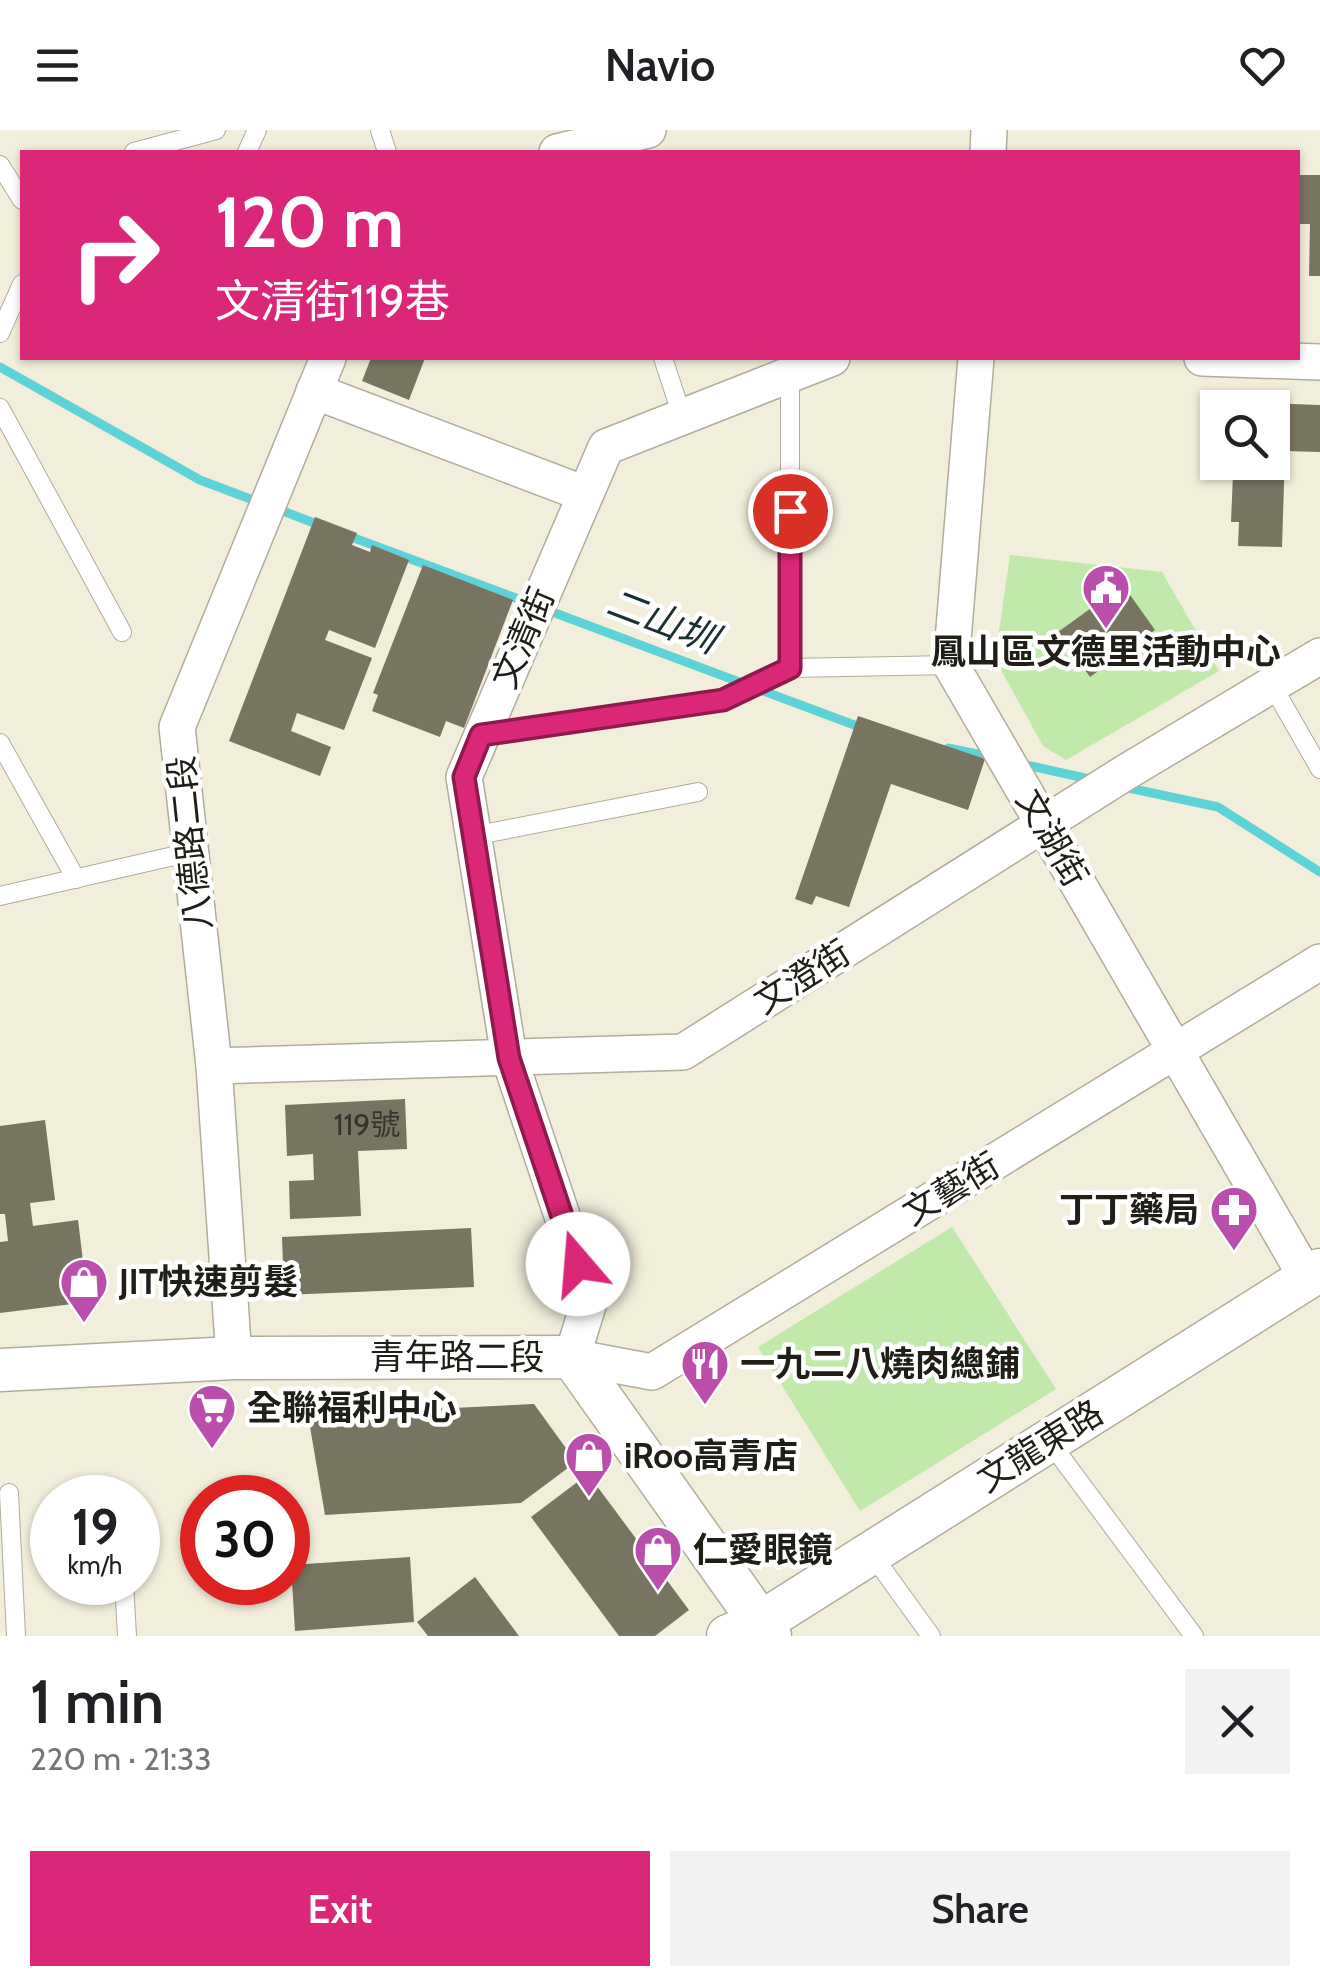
<!DOCTYPE html>
<meta charset="utf-8">
<style>
body{margin:0;font-family:Cabin,"Noto Sans TC",sans-serif;background:#f2f2f2;color:#202124;height:100vh;display:flex;flex-direction:column;font-size:38px;white-space:nowrap}
*{box-sizing:border-box;margin:0}
p{font-size:32px;color:#757577}
.icon{flex:none;width:55px;height:55px;fill:none;stroke:currentColor;stroke-width:2;stroke-linecap:round;stroke-linejoin:round}
.map{position:relative;height:1506px;overflow:hidden}
.sheet{display:flex;flex-direction:column;background:#fff;flex:1}
.sheet>*{flex:none}
.hud{position:absolute;left:20px;top:20px;width:1280px;height:210px;border-radius:0px;box-shadow:0 2px 8px #0004;background:#db2777;color:#fff;overflow:hidden}
.fabs{position:absolute;left:1200px;top:260px;display:grid;gap:20px}
.fabs a{display:grid;place-items:center;width:90px;height:90px;border-radius:0px;background:#fff;box-shadow:0 2px 8px #0004;font-size:50px}
.speed{position:absolute;left:30px;top:1345px;display:flex;gap:20px;font-size:50px;font-weight:700;text-align:center}
.speed>*{display:grid;place-content:center;width:130px;height:130px;border-radius:50%;background:#fff;box-shadow:0 2px 8px #0004;line-height:1}
.speed small{font-size:25px;font-weight:400}
.speed .limit{border:15px solid #d22;background:#fff;color:#111}
.pin{position:absolute;display:grid;place-items:center;width:85px;height:85px;color:#fff;margin:-42px;border:5px solid #fff;border-radius:50%;box-shadow:0 2px 10px #0007}
.me{position:absolute;width:110px;margin:-55px;rotate:342deg;stroke-linejoin:round;filter:drop-shadow(0 0 8px #0008)}
.turn{display:flex;align-items:center;gap:35px;height:210px;padding:0 30px;font-size:45px}
.turn .icon{width:130px;height:130px;stroke-width:2.5}
.turn b{display:block;font-size:70px;line-height:85px}
.round{display:grid;place-items:center;flex:none;width:105px;height:105px;border-radius:0px;background:#f2f2f2}
.headline{display:flex;align-items:center;justify-content:space-between;height:170px;padding:0 30px}
h1{font-size:60px;font-weight:600;line-height:75px}
.action{display:flex;gap:20px;margin-top:auto;padding:20px 30px}
.action a{flex:1;height:115px;border-radius:0px;background:#db2777;color:#fff;font-size:40px;font-weight:600;line-height:115px;text-align:center}
.action a+a{background:#f2f2f2;color:#202124}
header{display:flex;justify-content:space-between;align-items:center;height:130px;padding:0 30px;background:#fff;font-size:45px;font-weight:600}
.map>svg:first-child{display:block}
.green{fill:#c0e9aa}
.lines{fill:none;stroke-linecap:round;stroke-linejoin:round}
.stream{stroke:#5dd2d8;stroke-width:9}
.building{fill:#777462}
.service-casing{stroke:#b0ad9b;stroke-width:20}
.minor-casing{stroke:#b0ad9b;stroke-width:38}
.tertiary-casing{stroke:#b0ad9b;stroke-width:45}
.service{stroke:#fff;stroke-width:18}
.minor{stroke:#fff;stroke-width:35}
.tertiary{stroke:#fff;stroke-width:42}
.route-casing{stroke:#8e194d;stroke-width:25}
.route{stroke:#db2777;stroke-width:18}
.labels{text-anchor:middle;stroke-width:9;stroke-linejoin:round;paint-order:stroke}
.number-label{font-size:30px;fill:#35342a}
.street-label{font-size:35px;fill:#1f1e17;stroke:#fff}
.poi-label{font-size:35px;font-weight:bold;fill:#1f1e17;stroke:#fff;text-anchor:start}
.water-label{font-size:38px;font-style:italic;fill:#1b3031;stroke:#fff}
</style>
<header><svg class="icon" aria-label="menu" viewBox="0 0 24 24"><path d="M4 6h16M4 12h16M4 18h16"/></svg>Navio<svg class="icon" aria-label="heart" viewBox="0 0 24 24"><path d="M12 20l-8-8c-3-5 5-10 8-4 3-6 11-1 8 4z"/></svg></header>
<div class="map">
<svg width="1320" height="1506" viewBox="0 0 1320 1506">
<rect width="100%" height="100%" fill="#f1eedb"/>
<g class="green">
<path d="M1010 425 1162 442 1219 541 1066 630 1043 616 995 529Z"/>
<path d="M952 1097 1056 1259 860 1381 758 1217Z"/>
</g>
<g class="lines">
<g class="stream">
<path d="M0 237 200 350 261 373"/>
<path d="M275 378 322 396"/>
<path d="M346 405 532 474"/>
<path d="M547 480 865 599"/>
<path d="M948 618 992 627"/>
<path d="M1022 634 1094 650"/>
<path d="M1124 657 1218 677 1320 742"/>
</g>
</g>
<g class="building">
<path d="M1298 45H1320V146H1309L1310 94H1298Z"/>
<path d="M371 228H425L409 270 362 251Z"/>
<path d="M1229 272 1320 275V322L1285 321 1282 417 1238 416 1239 392H1231L1233 344H1240V332H1272V278H1229Z"/>
<path d="M315 387 357 403 352 415 370 422 372 415 409 430 375 518 329 500 325 510 372 528 344 600 297 583 291 601 331 617 320 646 229 611Z"/>
<path d="M423 435 513 470 464 598 446 591 440 607 372 581 378 565 373 563Z"/>
<path d="M1123 455 1155 500 1090 547 1058 502Z"/>
<path d="M858 586 985 629 968 680 891 654 849 777 816 766 812 775 795 769Z"/>
<path d="M405 969 407 1019 358 1021 361 1086 290 1089 289 1051 314 1050 313 1024 287 1026 285 975Z"/>
<path d="M45 990 55 1070 30 1073 33 1096 78 1090 88 1172 0 1183V1112L8 1111 5 1084H0V996Z"/>
<path d="M471 1098 474 1157 284 1165 282 1107Z"/>
<path d="M534 1274 576 1332 521 1373 325 1385 308 1285Z"/>
<path d="M588 1344 689 1480 655 1506H619L531 1387Z"/>
<path d="M410 1427 414 1492 295 1501 291 1435Z"/>
<path d="M475 1447 519 1506H428L417 1492Z"/>
</g>
<g class="lines">
<g class="service-casing">
<g id="service">
<path d="M380 0 387 22"/>
<path d="M134 22 216 0"/>
<path d="M247 22 257 0"/>
<path d="M0 35 22 70"/>
<path d="M0 203 22 154"/>
<path d="M663 228 682 286"/>
<path d="M790 239V538L951 535"/>
<path d="M0 278 122 502"/>
<path d="M1272 555 1320 639"/>
<path d="M482 605 723 570 790 538"/>
<path d="M0 613 76 749"/>
<path d="M473 706 698 662"/>
<path d="M0 766 191 722"/>
<path d="M1049 1311 1194 1506"/>
<path d="M117 1360 118 1368"/>
<path d="M9 1363 16 1506"/>
<path d="M871 1423 931 1506"/>
<path d="M124 1452 127 1506"/>
</g>
</g>
<g class="minor-casing">
<g id="minor">
<path d="M557 22 648 0"/>
<path d="M988 22 989 0"/>
<path d="M832 228 606 317 464 647 509 927 590 1169 572 1227 652 1242 1320 832"/>
<path d="M976 228 951 535 1307 1148"/>
<path d="M1202 228 1320 232"/>
<path d="M314 261 585 364"/>
<path d="M214 936 683 922 1123 644 1320 526"/>
<path d="M234 1228 214 936 177 597 328 228"/>
</g>
</g>
<g class="tertiary-casing">
<g id="tertiary">
<path d="M0 1240 234 1228 572 1227 770 1506"/>
<path d="M728 1506 760 1493 1320 1140"/>
</g>
</g>
<use href="#service" class="service"/>
<use href="#minor" class="minor"/>
<use href="#tertiary" class="tertiary"/>
</g>
<g class="lines">
<g class="route-casing">
<path id="route" d="M578 1134 509 928 464 647 481 605 723 570 790 538V381"/>
</g>
<use href="#route" class="route"/>
</g>
<defs>
<g id="civic-pin" transform="scale(2.5)"><path d="M0 17L-7.5 6A9.5 9.5 0 1 1 7.5 6Z" fill="#bb4dac" stroke="#fff"/><path d="M-.6-6.5H3V-4.5H.6V-3L4-1V1h2V6H-6V1h2V-1L-.6-3ZM-1.2 2.5V6h2.4V2.5Z" fill="#fff"/></g>
<g id="pharmacy-pin" transform="scale(2.5)"><path d="M0 17L-7.5 6A9.5 9.5 0 1 1 7.5 6Z" fill="#bb4dac" stroke="#fff"/><path d="M-2-6h4v4h4v4h-4v4h-4v-4h-4v-4h4Z" fill="#fff"/></g>
<g id="shop-pin" transform="scale(2.5)"><path d="M0 17L-7.5 6A9.5 9.5 0 1 1 7.5 6Z" fill="#bb4dac" stroke="#fff"/><path d="M-5-2.5h2.3a2.7 3.5 0 0 1 5.4 0H5L5.5 6h-11ZM-1.5-2.5h3a1.5 2.3 0 0 0-3 0Z" fill="#fff"/></g>
<g id="restaurant-pin" transform="scale(2.5)"><path d="M0 17L-7.5 6A9.5 9.5 0 1 1 7.5 6Z" fill="#bb4dac" stroke="#fff"/><path d="M-5-6h1v4h1v-4h1v4h1v-4h1v5L-1.5 .5V6h-2V.5L-5-1ZM5-6V6H3V1.5H1.5Q1.5-4 5-6Z" fill="#fff"/></g>
<g id="supermarket-pin" transform="scale(2.5)"><path d="M0 17L-7.5 6A9.5 9.5 0 1 1 7.5 6Z" fill="#bb4dac" stroke="#fff"/><path d="M-6-5.5h2.5l.6 2H6L4.5 2H-2.5L-4.4-4H-6ZM-1.5 3.2a1.3 1.3 0 1 0 .1 0ZM3 3.2a1.3 1.3 0 1 0 .1 0Z" fill="#fff"/></g>
</defs>
<g fill-rule="evenodd">
<use href="#civic-pin" x="1106" y="458"/>
<use href="#pharmacy-pin" x="1234" y="1080"/>
<use href="#shop-pin" x="84" y="1152"/>
<use href="#restaurant-pin" x="705" y="1234"/>
<use href="#supermarket-pin" x="212" y="1278"/>
<use href="#shop-pin" x="589" y="1326"/>
<use href="#shop-pin" x="658" y="1420"/>
</g>
<g class="labels">
<g class="number-label">
<text x="367" y="1005">119號</text>
</g>
<g class="street-label">
<text transform="translate(523 508) rotate(-67)" y="12">文清街</text>
<text transform="translate(1052 708) rotate(60)" y="12">文湖街</text>
<text transform="translate(190 713) rotate(-96)" y="12">八德路二段</text>
<text transform="translate(802 847) rotate(-32)" y="12">文澄街</text>
<text transform="translate(951 1059) rotate(-31)" y="12">文藝街</text>
<text x="457" y="1239">青年路二段</text>
<text transform="translate(1040 1316) rotate(-32)" y="12">文龍東路</text>
</g>
<g class="poi-label">
<text x="1106" y="534" text-anchor="middle">鳳山區文德里活動中心</text>
<text x="1199" y="1092" text-anchor="end">丁丁藥局</text>
<text x="119" y="1164">JIT快速剪髮</text>
<text x="740" y="1246">一九二八燒肉總鋪</text>
<text x="247" y="1290">全聯福利中心</text>
<text x="624" y="1338">iRoo高青店</text>
<text x="693" y="1432">仁愛眼鏡</text>
</g>
<g class="water-label">
<text transform="translate(662 491) rotate(21)" y="13">二山圳</text>
</g>
</g>
</svg>
<div class="fabs">
<a><svg class="icon" aria-label="search" viewBox="0 0 24 24"><circle cx="10" cy="10" r="6"/><path d="M15 15l6 6"/></svg></a>
</div>
<div class="speed"><div>19<small>km/h</small></div><div class="limit">30</div></div>
<div class="pin" style="left:790px;top:381px;background:#d93025"><svg class="icon" aria-label="arrive" viewBox="0 0 24 24"><path d="M6 21V4h12l-3 4 3 4H6"/></svg></div>
<svg class="me" style="left:578px;top:1134px" viewBox="-20 -20 40 40"><circle r="19" fill="#fff"/><path d="M0-13L10 11 0 6-10 11z" fill="#db2777"/></svg>
<div class="hud">
<div class="turn"><svg class="icon" aria-label="right" viewBox="0 0 24 24"><path d="M7 20v-9h11M14 6l5 5-5 5"/></svg><div><b>120 m</b>文清街119巷</div></div>
</div>
</div>
<section class="sheet">
<div class="headline"><div><h1>1 min</h1><p>220 m · 21:33</p></div><a class="round"><svg class="icon" aria-label="close" viewBox="0 0 24 24"><path d="M6 6l12 12M18 6L6 18"/></svg></a></div>
<div class="action"><a>Exit</a><a>Share</a></div>
</section>
